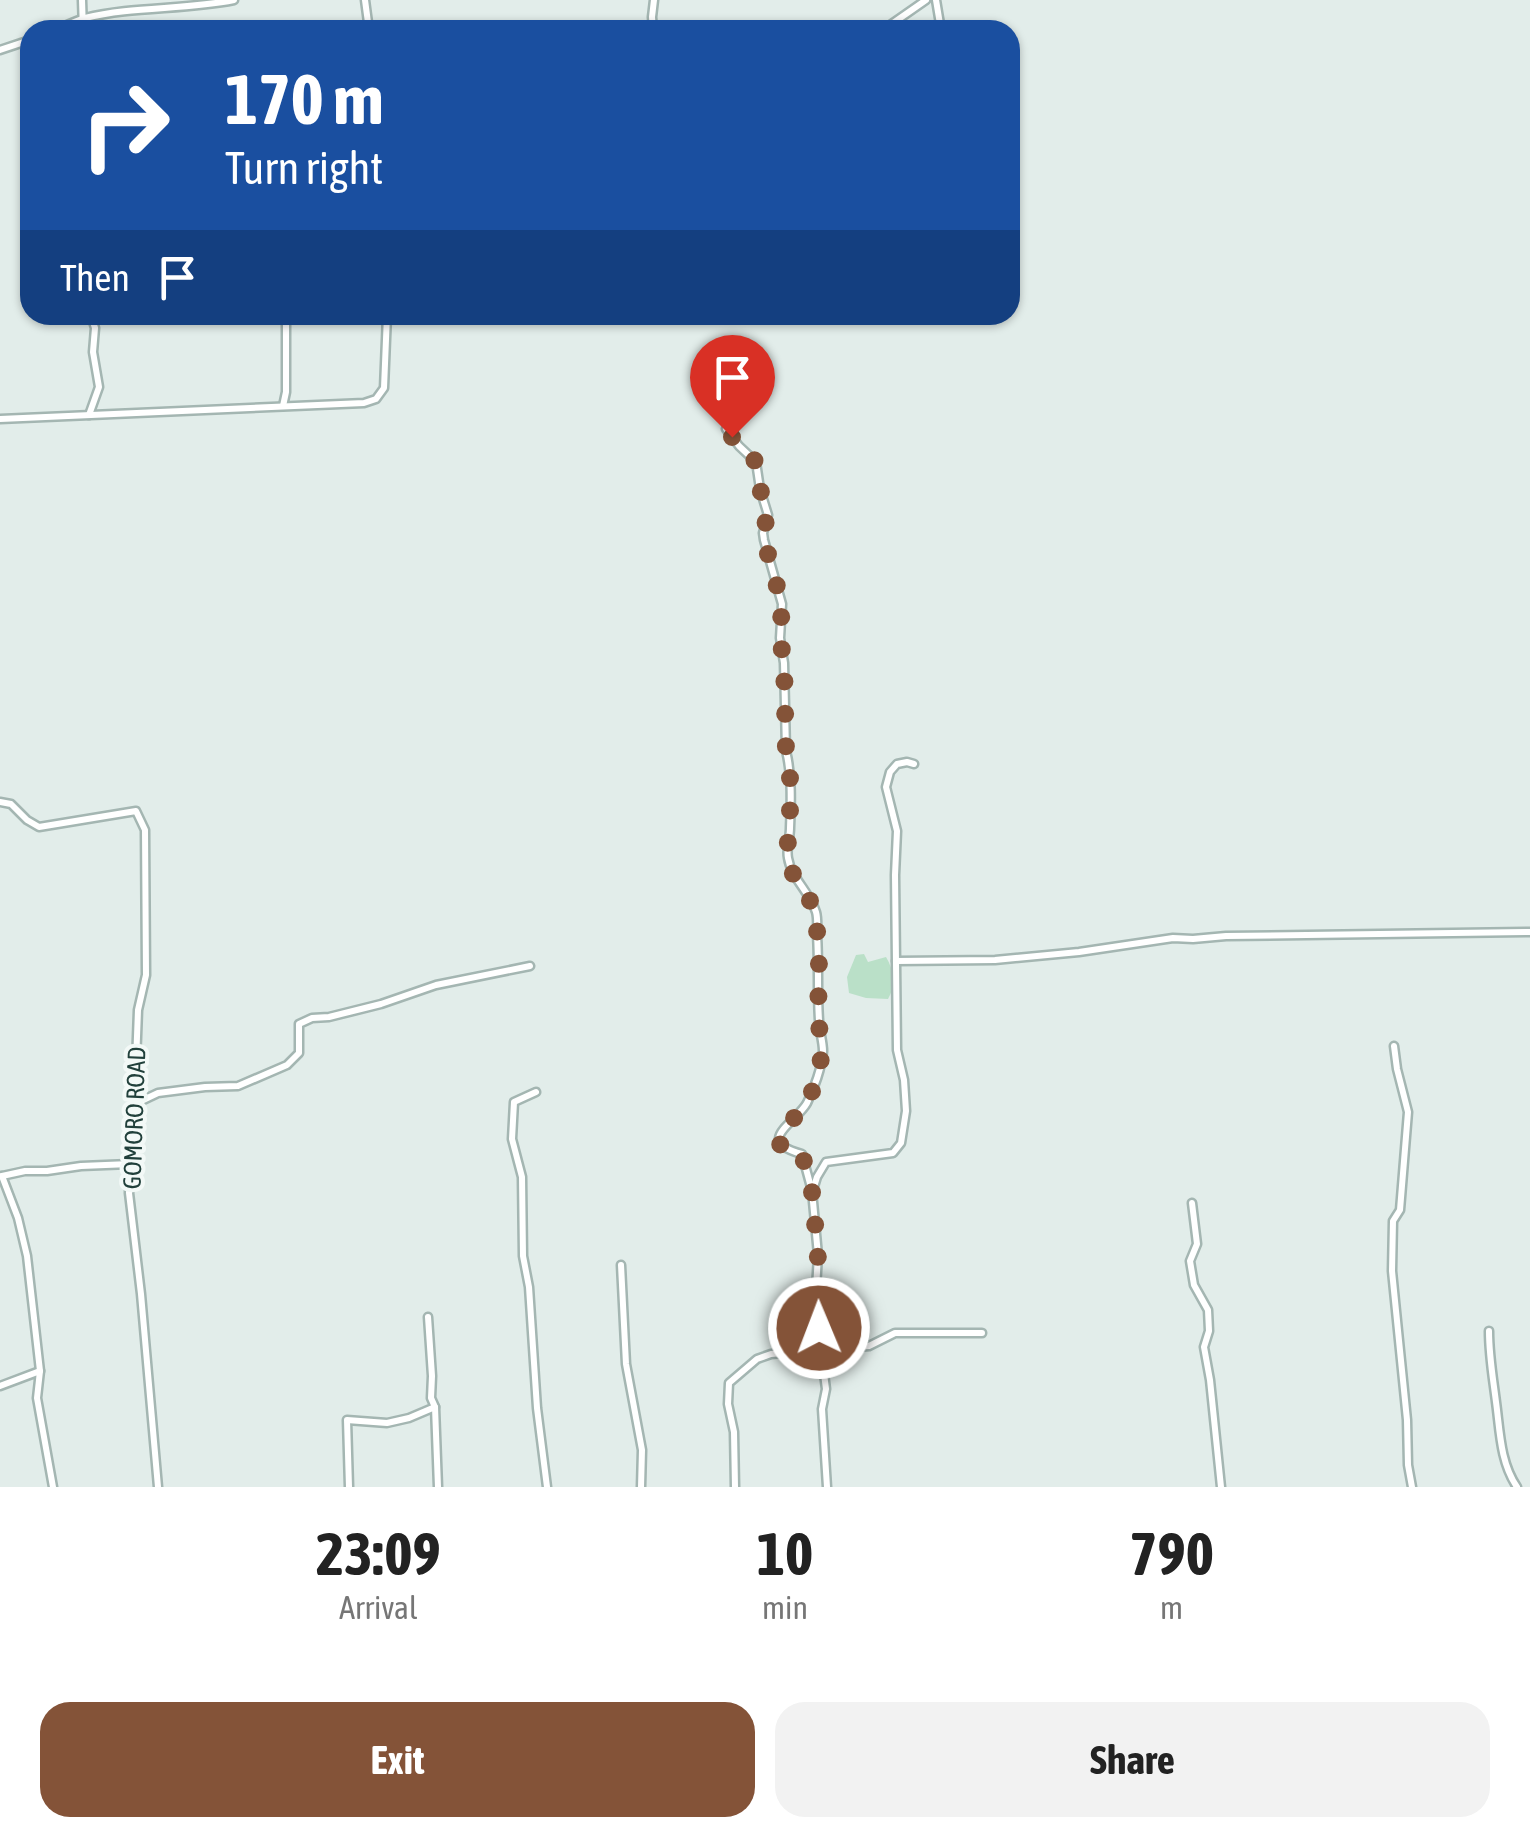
<!DOCTYPE html>
<style>
body{margin:0;font-family:"Asap Condensed",sans-serif;background:#f2f2f2;color:#222;height:100vh;display:flex;flex-direction:column;font-size:38px;white-space:nowrap}
*{box-sizing:border-box;margin:0}
p{font-size:32px;color:#767676}
.icon{flex:none;width:55px;height:55px;fill:none;stroke:currentColor;stroke-width:2;stroke-linecap:round;stroke-linejoin:round}
.map{position:relative;height:1487px;overflow:hidden}
.panel{display:flex;flex-direction:column;background:#fff;flex:1}
.panel>*{flex:none}
.banner{position:absolute;left:20px;top:20px;width:1000px;height:305px;border-radius:30px;box-shadow:0 2px 8px #0004;background:#1a4fa0;color:#fff;overflow:hidden}
.pin{position:absolute;display:grid;place-items:center;width:85px;height:85px;color:#fff;margin:-102px -42px;border-radius:50% 50% 50% 0;rotate:-45deg;box-shadow:0 0 10px #0007}
.pin .icon{rotate:45deg}
.me{position:absolute;width:110px;margin:-55px;rotate:359deg;stroke-linejoin:round;filter:drop-shadow(0 0 8px #0008)}
.turn{display:flex;align-items:center;gap:35px;height:210px;padding:0 40px;font-size:45px}
.turn .icon{width:130px;height:130px;stroke-width:2.5}
.turn b{display:block;font-size:70px;line-height:85px}
.then{display:flex;align-items:center;height:95px;padding:0 40px;background:#0003;gap:20px;font-size:38px}
.eta{display:flex;justify-content:space-evenly;align-items:center;height:170px;text-align:center}
.eta b{font-size:60px;font-weight:700;line-height:70px}
.action{display:flex;gap:20px;margin-top:auto;padding:20px 40px}
.action a{flex:1;height:115px;border-radius:30px;background:#845338;color:#fff;font-size:40px;font-weight:700;line-height:115px;text-align:center}
.action a+a{background:#f2f2f2;color:#222}
.map>svg:first-child{display:block}
.green{fill:#bae0c8}
.lines{fill:none;stroke-linecap:round;stroke-linejoin:round}
.minor-casing{stroke:#a4b6b2;stroke-width:11}
.minor{stroke:#fff;stroke-width:6}
.route{stroke:#845338;stroke-width:18;stroke-dasharray:0 32.4}
.labels{text-anchor:middle;stroke-width:8;stroke-linejoin:round;paint-order:stroke}
.street-label{font-size:25px;fill:#21403b;stroke:#f3f9f7}
</style>
<div class="map">
<svg width="1530" height="1487" viewBox="0 0 1530 1487">
<rect width="100%" height="100%" fill="#e2edea"/>
<path class="green" d="M864 954 868 962 886 957C894 970 896 986 888 999L866 998 849 993 847 977 856 955Z"/>
<g class="lines">
<g class="minor-casing">
<g id="minor">
<path d="M82 0 83 30"/>
<path d="M365 0 369 30"/>
<path d="M936 0 941 30"/>
<path d="M55 30C65 26 75 21 85 18 133 6 185 10 234 0"/>
<path d="M653 30 652 17 654 0"/>
<path d="M883 30 926 0"/>
<path d="M0 50 30 40"/>
<path d="M283 406 286 392V315"/>
<path d="M89 415 99 387 93 352 95 328 91 315"/>
<path d="M0 419 364 403 376 399 384 388 387 315"/>
<path d="M726 429 739 446 756 462 760 489 768 515 763 533 764 540 782 604 780 638 784 663 786 751C792 775 791 803 790 828 790 838 786 848 788 858 791 878 810 892 816 912 818 919 817 928 817 935 819 964 817 992 819 1020 819 1030 823 1041 823 1051 822 1067 814 1089 807 1103 796 1123 753 1141 802 1154L812 1191 818 1255 815 1306 826 1389 822 1409 827 1487"/>
<path d="M0 802 11 804 27 820 39 827 136 811 145 830 146 975 138 1010 136 1063 139 1102 130 1164 129 1193 141 1294 158 1487"/>
<path d="M896 961 995 960 1079 952 1173 938 1193 939 1226 936 1530 932"/>
<path d="M1394 1046 1397 1069 1408 1112 1400 1210 1393 1221 1392 1271 1407 1420 1408 1465 1412 1487"/>
<path d="M536 1092 514 1102 512 1139 522 1177 523 1256 529 1287 537 1408 547 1487"/>
<path d="M139 1102 158 1093 205 1087 238 1086 287 1065 299 1053V1024L312 1018 329 1017 381 1004 436 985 530 966"/>
<path d="M2 1176 18 1218 27 1256 40 1371"/>
<path d="M2 1176 25 1171H47L81 1166 130 1164"/>
<path d="M813 1190 817 1177 826 1162 893 1153 901 1143 906 1111 904 1080 897 1050 895 875 897 831 886 787 890 772 897 764 907 762 914 764"/>
<path d="M1192 1203 1197 1244 1190 1261 1194 1285 1208 1310 1209 1331 1204 1347 1210 1380 1221 1487"/>
<path d="M621 1265 626 1364 642 1450 641 1487"/>
<path d="M428 1317 432 1376 431 1398 435 1407 438 1487"/>
<path d="M1489 1331C1489 1356 1493 1378 1496 1402 1500 1431 1500 1462 1517 1487"/>
<path d="M0 1386 40 1371 37 1398 53 1487"/>
<path d="M349 1487 347 1420 387 1423 409 1418 435 1407"/>
<path d="M735 1487 734 1432 728 1404 729 1383 757 1359 771 1354 869 1346 895 1333H982"/>
</g>
</g>
<use href="#minor" class="minor"/>
</g>
<g class="lines">
<path class="route" d="M732 437 756 462 760 489 768 514 763 532 764 540 782 604 780 638 784 663 786 751 790 765V821L787 851 790 871 798 878 816 912 819 965 818 1020 823 1051 814 1087 805 1107 780 1132V1144L784 1150 802 1154 812 1192 818 1254 815 1306 819 1328"/>
</g>
<g class="labels">
<g class="street-label">
<text transform="translate(134 1118) rotate(-88)" y="9">GOMORO ROAD</text>
</g>
</g>
</svg>
<div class="pin" style="left:732px;top:437px;background:#d93025"><svg class="icon" aria-label="arrive" viewBox="0 0 24 24"><path d="M6 21V4h12l-3 4 3 4H6"/></svg></div>
<svg class="me" style="left:819px;top:1328px" viewBox="-20 -20 40 40"><circle r="17" fill="#845338" stroke="#fff" stroke-width="3"/><path d="M0-11L8 9 0 5-8 9z" fill="#fff"/></svg>
<div class="banner">
<div class="turn"><svg class="icon" aria-label="right" viewBox="0 0 24 24"><path d="M7 20v-9h11M14 6l5 5-5 5"/></svg><div><b>170 m</b>Turn right</div></div>
<div class="then">Then<svg class="icon" aria-label="arrive" viewBox="0 0 24 24"><path d="M6 21V4h12l-3 4 3 4H6"/></svg></div>
</div>
</div>
<section class="panel">
<div class="eta">
<div><b>23:09</b><p>Arrival</p></div>
<div><b>10</b><p>min</p></div>
<div><b>790</b><p>m</p></div>
</div>
<div class="action"><a>Exit</a><a>Share</a></div>
</section>
